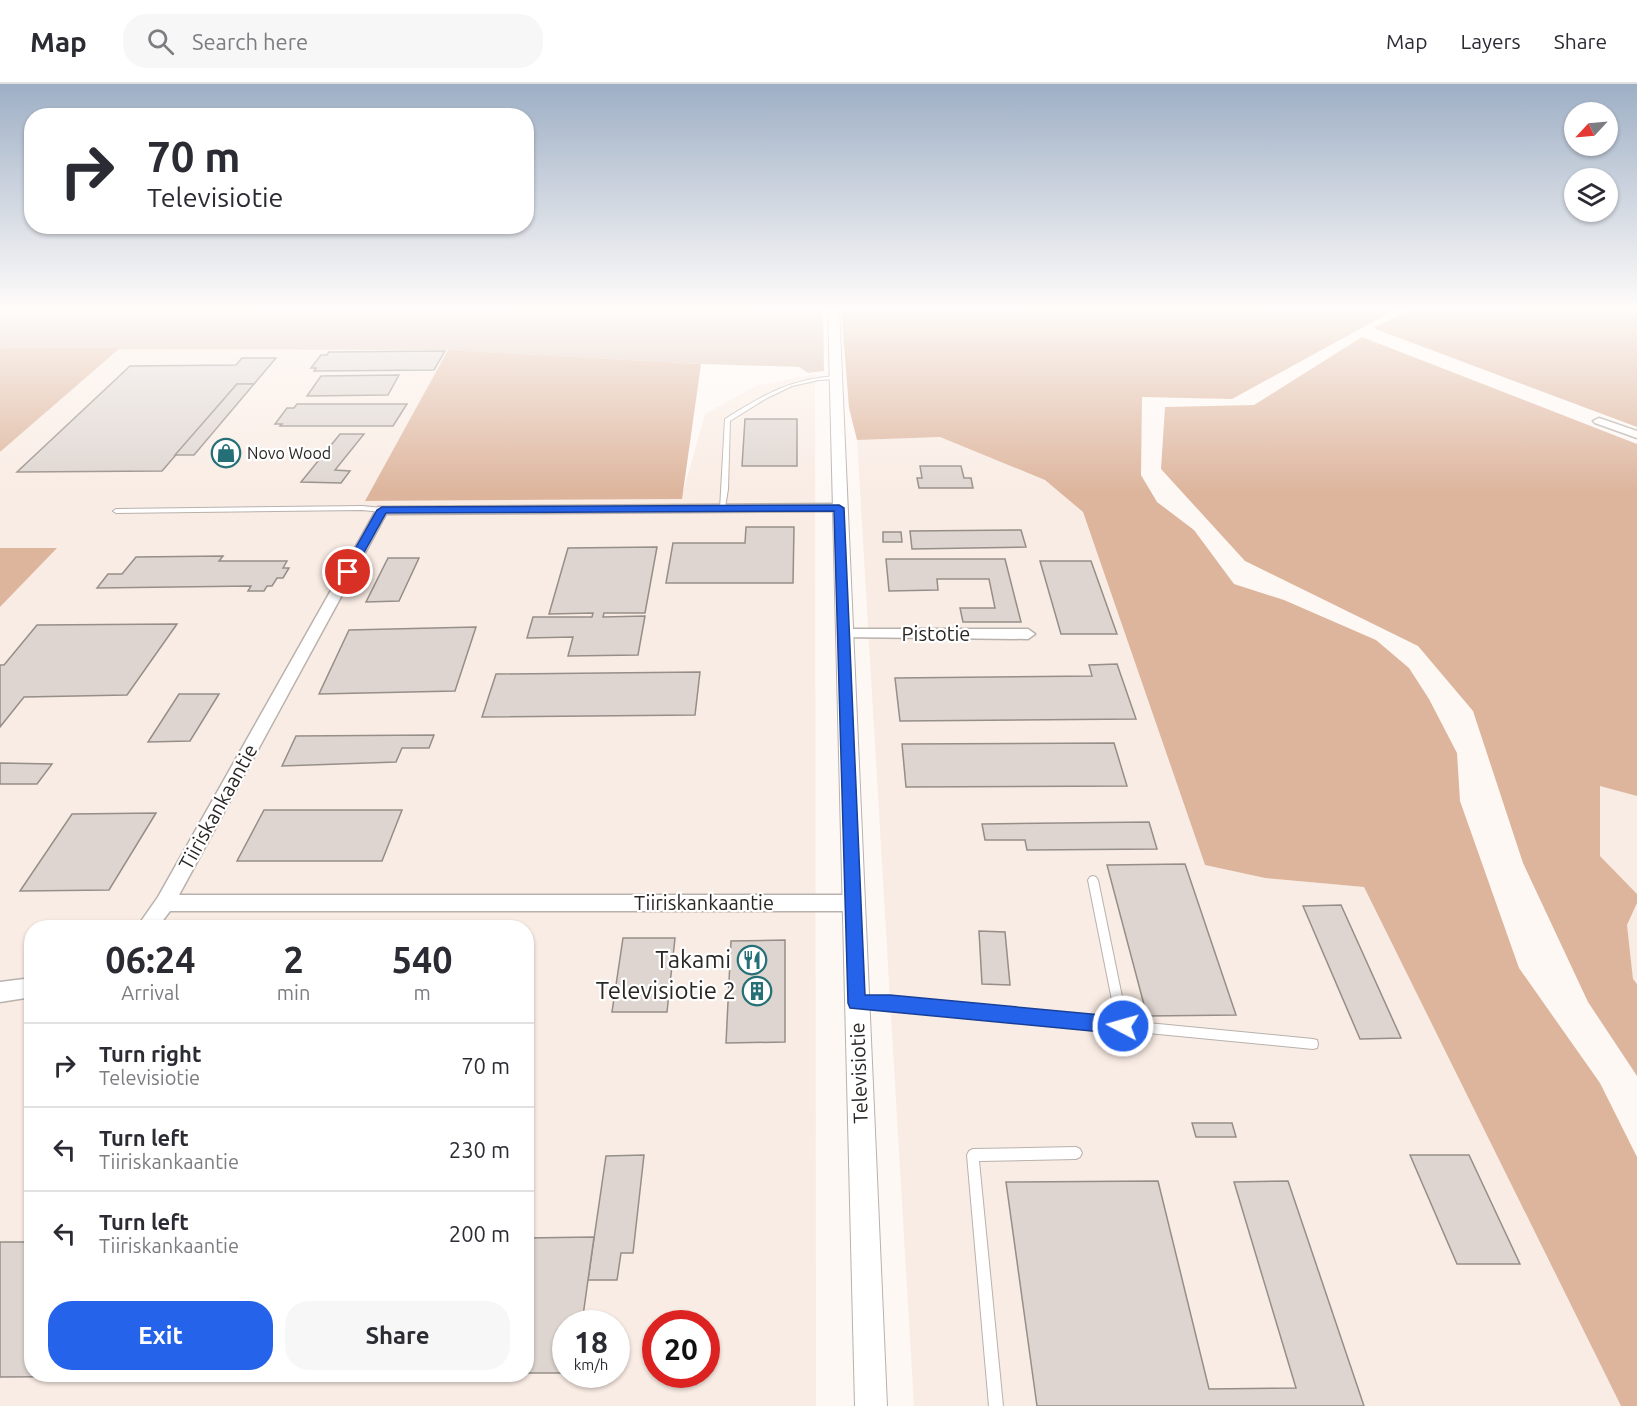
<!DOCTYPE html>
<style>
body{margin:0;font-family:Ubuntu,sans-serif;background:#f7f7f7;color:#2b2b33;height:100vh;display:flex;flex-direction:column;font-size:22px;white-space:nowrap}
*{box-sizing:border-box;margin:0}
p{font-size:20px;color:#7c7c81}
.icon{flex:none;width:33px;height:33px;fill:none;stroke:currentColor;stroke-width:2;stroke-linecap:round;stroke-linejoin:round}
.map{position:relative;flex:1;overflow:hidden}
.panel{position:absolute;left:24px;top:836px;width:510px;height:462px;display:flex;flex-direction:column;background:#fff;border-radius:24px;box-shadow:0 2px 4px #0004}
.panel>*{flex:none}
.hud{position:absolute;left:24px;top:24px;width:510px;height:126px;border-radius:24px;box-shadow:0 2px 4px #0004;background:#fff;color:#2b2b33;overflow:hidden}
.needle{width:39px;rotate:244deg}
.fabs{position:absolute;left:1564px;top:18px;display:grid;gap:12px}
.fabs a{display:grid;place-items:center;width:54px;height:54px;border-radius:50%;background:#fff;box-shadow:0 2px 4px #0004;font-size:30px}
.speed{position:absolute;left:552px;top:1226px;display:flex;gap:12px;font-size:30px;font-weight:700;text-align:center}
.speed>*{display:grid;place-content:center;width:78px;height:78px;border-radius:50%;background:#fff;box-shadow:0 2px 4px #0004;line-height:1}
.speed small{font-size:15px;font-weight:400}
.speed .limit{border:9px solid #d22;background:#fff;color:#111}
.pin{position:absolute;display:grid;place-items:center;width:51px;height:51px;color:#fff;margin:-26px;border:3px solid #fff;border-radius:50%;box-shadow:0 2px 6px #0007}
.me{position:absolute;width:66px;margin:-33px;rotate:276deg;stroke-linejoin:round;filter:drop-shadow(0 0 4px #0008)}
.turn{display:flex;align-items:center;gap:21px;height:126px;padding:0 24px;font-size:27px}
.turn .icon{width:78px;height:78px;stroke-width:2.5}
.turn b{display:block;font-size:42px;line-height:51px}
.eta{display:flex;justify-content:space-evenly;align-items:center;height:102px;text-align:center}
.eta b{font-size:36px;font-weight:600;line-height:42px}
.cta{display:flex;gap:12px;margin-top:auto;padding:12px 24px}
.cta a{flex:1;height:69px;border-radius:24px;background:#2563eb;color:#fff;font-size:24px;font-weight:600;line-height:69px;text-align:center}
.cta a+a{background:#f7f7f7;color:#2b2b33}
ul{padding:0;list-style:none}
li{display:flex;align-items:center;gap:18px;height:84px;padding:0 24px;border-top:2px solid #e1e1e2}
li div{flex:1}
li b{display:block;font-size:22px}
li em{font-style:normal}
header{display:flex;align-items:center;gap:36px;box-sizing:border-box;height:84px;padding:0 30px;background:#fff;border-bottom:2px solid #e1e1e2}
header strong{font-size:28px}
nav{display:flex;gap:33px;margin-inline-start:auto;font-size:21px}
.search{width:420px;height:54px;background:#f7f7f7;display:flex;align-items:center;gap:15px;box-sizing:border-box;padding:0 21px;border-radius:24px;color:#7c7c81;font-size:22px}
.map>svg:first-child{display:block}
.built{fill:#f9ece4;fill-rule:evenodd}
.green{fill:#dcc3b4}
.forest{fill:#ddb59d}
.building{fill:#ded5d0;stroke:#968e89;stroke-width:1.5}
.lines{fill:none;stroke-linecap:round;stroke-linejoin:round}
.service-casing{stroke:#b9b1ac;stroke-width:2}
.minor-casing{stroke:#b9b1ac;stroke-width:3}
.tertiary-casing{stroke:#b9b1ac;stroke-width:2}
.service{fill:#fff;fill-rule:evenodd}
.minor{fill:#fff;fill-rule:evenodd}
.tertiary{fill:#fff;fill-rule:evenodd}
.route{fill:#2563eb;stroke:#184099;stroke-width:1.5}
.labels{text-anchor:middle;stroke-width:4.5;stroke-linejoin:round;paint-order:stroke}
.far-poi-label{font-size:16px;fill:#2a2725;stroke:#fff;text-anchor:start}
.street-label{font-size:20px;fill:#2a2725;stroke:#fff}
.near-poi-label{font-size:24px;fill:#2a2725;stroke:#fff;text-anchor:end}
</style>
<header>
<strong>Map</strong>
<div class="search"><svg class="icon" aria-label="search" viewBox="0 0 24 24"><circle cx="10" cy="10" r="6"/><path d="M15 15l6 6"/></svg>Search here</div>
<nav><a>Map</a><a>Layers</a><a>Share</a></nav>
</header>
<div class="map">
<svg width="1637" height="1322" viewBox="0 0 1637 1322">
<rect width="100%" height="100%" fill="#fef8f5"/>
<g class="built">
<path d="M120 264 448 266 366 417 681 415 705 330 756 302 815 290 816 1322H0V523L56 464H0V368ZM32 843H526V1290H32ZM566 1239H616V1290H566ZM656 1239H706V1290H656Z"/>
<path d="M940 353 1045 396 1083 428 1205 781 1265 794 1364 803 1621 1322H914L857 356Z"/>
<path d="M1600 701 1637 712V810L1600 772Z"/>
<path d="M1637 819V900L1633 895 1627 841Z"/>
</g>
<path class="green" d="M14 223H823L824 287 808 289 799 283 701 280 448 266 0 265V227Z"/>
<g class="forest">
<path d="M841 223H1400L1232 315 1142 313 1141 391 1157 418 1194 446 1234 500 1284 516 1376 556 1409 584 1429 615 1457 669 1460 717 1519 884 1600 999 1637 1073V1322H1621L1364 803 1265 794 1205 781 1083 428 1045 396 940 353 857 356 849 324Z"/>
<path d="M1416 223H1637V343L1373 244Z"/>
<path d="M1362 253 1637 360V712L1600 702V772L1637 810V819L1627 841 1633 895 1637 900V992L1588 918 1523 779 1473 627 1418 562 1245 477 1161 385 1165 323 1254 321Z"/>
<path d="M120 264 0 368V265Z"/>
<path d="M448 266 701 280 682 415 365 417Z"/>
<path d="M0 464H57L0 523Z"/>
</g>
<g class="building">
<path d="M445 267 434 286 314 287 316 284H311L321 271H327L329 268Z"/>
<path d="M242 274H276L254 300H237L162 387 17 388 130 282 236 281Z"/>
<path d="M399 291 388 311 307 312 321 292Z"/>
<path d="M237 300H254L194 371H175Z"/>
<path d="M297 320H407L393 342H280L282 340H275L287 324H294Z"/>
<path d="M745 335H797V382H742Z"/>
<path d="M340 350H364L335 386 350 387 341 399 301 398Z"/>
<path d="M920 382H961L964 394H971L973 404H919L917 394H922Z"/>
<path d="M746 443H794L793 499H666L673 459H745Z"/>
<path d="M1021 446 1026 463 912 465 910 447Z"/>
<path d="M883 448H901L902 458H883Z"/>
<path d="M657 463 645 529H604L603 533 645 532 638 571 568 572 573 553 527 554 533 533H592L593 529 549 530 568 464Z"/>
<path d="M223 472 219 477H287L283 484H289L283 494H277L272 502H267L264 507H248L251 502 97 504 108 490H122L136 473Z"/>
<path d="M388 474H419L399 517 366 518Z"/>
<path d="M886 475H1005L1021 538H963L960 524H995L989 495H937L938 506 889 507Z"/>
<path d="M1040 477H1091L1117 550H1061Z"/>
<path d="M177 540 127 611 24 613 0 643V581H4L37 541Z"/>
<path d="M476 543 455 607 319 610 349 546Z"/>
<path d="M1117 580 1136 635 900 637 895 594 1092 592 1089 581Z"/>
<path d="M700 588 695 631 482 633 496 590Z"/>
<path d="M179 610H219L190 657 148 658Z"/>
<path d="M434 651 429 664H402L396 678 282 682 296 652Z"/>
<path d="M1114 659 1127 702 906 703 902 660Z"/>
<path d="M0 679 52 680 37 700H0Z"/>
<path d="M264 726H402L382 777H237Z"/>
<path d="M156 729 109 806 20 807 72 730Z"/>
<path d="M1149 738 1157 765 1027 766 1025 756H985L982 740Z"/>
<path d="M1185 780 1236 931 1147 932 1107 781Z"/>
<path d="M1341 821 1401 954 1360 955 1303 822Z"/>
<path d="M979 847 1005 848 1010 901 982 900Z"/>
<path d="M623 854H675L667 928H612Z"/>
<path d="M785 856V958L726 959 731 857Z"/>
<path d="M1192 1039H1232L1236 1053H1196Z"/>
<path d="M644 1071 633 1169H621L617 1196H588L606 1072Z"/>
<path d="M1410 1071H1469L1520 1180H1457Z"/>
<path d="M1158 1097 1209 1305 1296 1304 1234 1098 1288 1097 1364 1322H1037L1006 1098Z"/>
<path d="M594 1153 582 1239H566V1289H526V1154Z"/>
<path d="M0 1158H32V1290H410L0 1293Z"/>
</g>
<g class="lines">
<g class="service-casing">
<g id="service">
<path d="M836 292 838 293V295L819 296 792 302 767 314 730 337 728 405 725 424 722 426 720 425 725 335C764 311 789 295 836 292Z"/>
<path d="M362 422 382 424 385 426 382 428 362 426 116 429 113 427 116 425Z"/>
<path d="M1093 792 1096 793 1098 796 1127 937 1313 955 1317 956 1318 960 1317 964 1313 965 890 924H860L856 922 855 919 856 916 860 914H890L1116 936 1088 796 1090 793Z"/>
<path d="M1076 1063 1080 1065 1082 1069 1080 1073 1076 1075 979 1077 1003 1322H989L967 1071 969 1067 973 1065Z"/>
</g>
</g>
<g class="minor-casing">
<g id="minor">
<path d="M1599 334 1637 347V354L1595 339 1593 337Z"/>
<path d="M839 420 843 421 845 424 843 427 386 430 179 811H853L860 813 863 819 860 825 853 827H170L158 843H137L158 813 378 423Z"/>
<path d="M844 545H1028L1035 550 1028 555 839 553 837 550 839 547Z"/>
<path d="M32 894V913L0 918V898Z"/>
</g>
</g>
<g class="tertiary-casing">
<path id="tertiary" d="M828 223H839L887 1322H855Z"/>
</g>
<use href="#service" class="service"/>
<use href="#minor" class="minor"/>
<use href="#tertiary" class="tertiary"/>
</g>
<linearGradient id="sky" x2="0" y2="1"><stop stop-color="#9eafc5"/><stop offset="0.55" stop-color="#fffcfa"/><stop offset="1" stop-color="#fffcfa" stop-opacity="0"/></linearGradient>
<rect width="1637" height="408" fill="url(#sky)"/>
<path class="route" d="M839 421 844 424 865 911H890L1123 933 1129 936 1132 942 1129 947 1123 950 850 924 848 919 834 427 386 429 352 490 348 491 342 488 377 426 382 423Z"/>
<defs>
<g id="shop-ring" transform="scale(1.5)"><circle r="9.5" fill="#fff" stroke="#257076" stroke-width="1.5"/><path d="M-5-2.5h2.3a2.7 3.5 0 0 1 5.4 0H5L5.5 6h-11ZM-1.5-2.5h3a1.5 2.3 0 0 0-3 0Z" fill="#257076"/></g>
<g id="restaurant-ring" transform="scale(1.5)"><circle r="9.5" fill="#fff" stroke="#257076" stroke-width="1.5"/><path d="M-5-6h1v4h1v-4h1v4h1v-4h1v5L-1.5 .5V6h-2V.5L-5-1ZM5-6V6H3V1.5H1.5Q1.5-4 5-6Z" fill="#257076"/></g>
<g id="building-ring" transform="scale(1.5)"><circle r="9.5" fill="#fff" stroke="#257076" stroke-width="1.5"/><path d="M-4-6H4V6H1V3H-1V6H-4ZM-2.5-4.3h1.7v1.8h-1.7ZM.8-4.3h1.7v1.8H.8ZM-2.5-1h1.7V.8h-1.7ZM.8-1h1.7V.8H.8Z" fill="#257076"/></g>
</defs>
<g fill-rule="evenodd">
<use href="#shop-ring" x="226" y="369"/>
<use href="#restaurant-ring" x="752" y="876"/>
<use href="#building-ring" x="757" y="907"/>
</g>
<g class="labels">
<g class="far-poi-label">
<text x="247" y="375">Novo Wood</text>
</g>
<g class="street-label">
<text x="936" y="557">Pistotie</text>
<text transform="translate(218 723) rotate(-61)" y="7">Tiiriskankaantie</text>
<text x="704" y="826">Tiiriskankaantie</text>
<text transform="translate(859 989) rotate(-92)" y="7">Televisiotie</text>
</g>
<g class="near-poi-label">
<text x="731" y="884">Takami</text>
<text x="736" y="915">Televisiotie 2</text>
</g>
</g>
</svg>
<div class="fabs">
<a><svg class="needle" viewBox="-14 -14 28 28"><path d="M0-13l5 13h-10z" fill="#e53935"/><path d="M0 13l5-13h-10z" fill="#7c7c81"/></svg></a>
<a><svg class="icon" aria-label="layers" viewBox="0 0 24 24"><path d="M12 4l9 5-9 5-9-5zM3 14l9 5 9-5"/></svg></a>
</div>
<div class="speed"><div>18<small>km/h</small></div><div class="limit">20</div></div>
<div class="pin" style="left:348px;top:488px;background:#d93025"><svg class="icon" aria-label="arrive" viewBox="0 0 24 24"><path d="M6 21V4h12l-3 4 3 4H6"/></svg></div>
<svg class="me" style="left:1123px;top:942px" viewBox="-20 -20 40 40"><circle r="17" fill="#2563eb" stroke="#fff" stroke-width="3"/><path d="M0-11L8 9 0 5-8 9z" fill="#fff"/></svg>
<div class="hud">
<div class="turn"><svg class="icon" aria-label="right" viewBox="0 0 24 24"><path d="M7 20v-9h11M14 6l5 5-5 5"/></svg><div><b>70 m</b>Televisiotie</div></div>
</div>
<section class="panel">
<div class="eta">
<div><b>06:24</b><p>Arrival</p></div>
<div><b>2</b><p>min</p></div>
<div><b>540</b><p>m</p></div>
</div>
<ul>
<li><svg class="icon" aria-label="right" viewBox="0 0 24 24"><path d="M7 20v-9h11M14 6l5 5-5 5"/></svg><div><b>Turn right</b><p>Televisiotie</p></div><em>70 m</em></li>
<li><svg class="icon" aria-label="left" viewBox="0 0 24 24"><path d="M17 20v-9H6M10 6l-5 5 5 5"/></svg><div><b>Turn left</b><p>Tiiriskankaantie</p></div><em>230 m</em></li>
<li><svg class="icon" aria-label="left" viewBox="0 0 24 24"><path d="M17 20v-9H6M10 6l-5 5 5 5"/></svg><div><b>Turn left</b><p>Tiiriskankaantie</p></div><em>200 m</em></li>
</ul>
<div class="cta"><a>Exit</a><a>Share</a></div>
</section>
</div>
